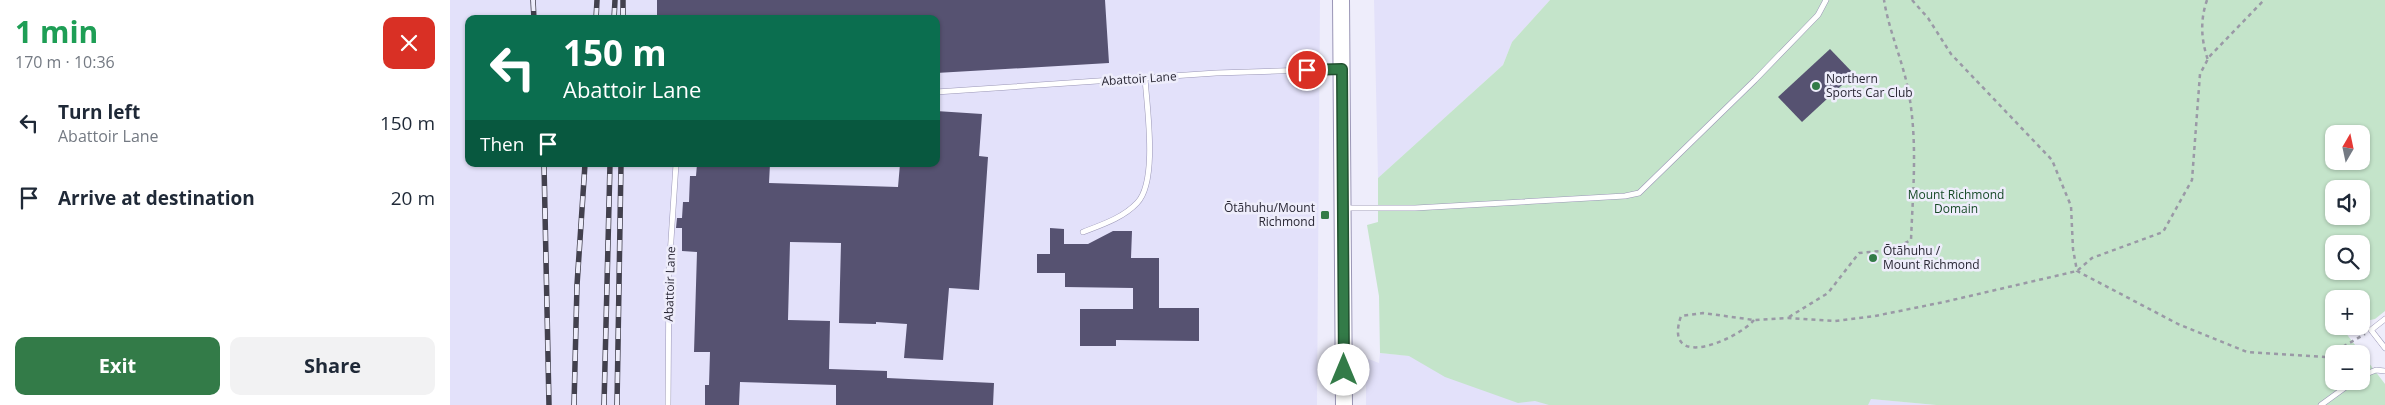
<!DOCTYPE html>
<meta charset="utf-8">
<style>
body{margin:0;font-family:"Open Sans",sans-serif;background:#f2f2f3;color:#1f2937;height:100vh;display:flex;flex-direction:column;font-size:19px;white-space:nowrap}
*{box-sizing:border-box;margin:0}
p{font-size:16px;color:#747a83}
.icon{flex:none;width:28px;height:28px;fill:none;stroke:currentColor;stroke-width:2;stroke-linecap:round;stroke-linejoin:round}
.map{position:relative;flex:1;overflow:hidden}
.details{display:flex;flex-direction:column;background:#fff;width:450px}
.details>*{flex:none}
.banner{position:absolute;left:15px;top:15px;width:475px;height:152px;border-radius:10px;box-shadow:0 1px 4px #0004;background:#0b6e4f;color:#fff;overflow:hidden}
.needle{width:32px;rotate:9deg}
.tools{position:absolute;left:1875px;top:125px;display:grid;gap:10px}
.tools a{display:grid;place-items:center;width:45px;height:45px;border-radius:10px;background:#fff;box-shadow:0 1px 4px #0004;font-size:25px}
.pin{position:absolute;display:grid;place-items:center;width:42px;height:42px;color:#fff;margin:-21px;border:2px solid #fff;border-radius:50%;box-shadow:0 1px 5px #0007}
.me{position:absolute;width:55px;margin:-28px;rotate:0deg;stroke-linejoin:round;filter:drop-shadow(0 0 4px #0008)}
.turn{display:flex;align-items:center;gap:18px;height:105px;padding:0 15px;font-size:22px}
.turn .icon{width:65px;height:65px;stroke-width:2.5}
.turn b{display:block;font-size:35px;line-height:42px}
.then{display:flex;align-items:center;height:48px;padding:0 15px;background:#0003;gap:10px;font-size:19px}
.round{display:grid;place-items:center;flex:none;width:52px;height:52px;border-radius:10px;background:#f2f2f3}
.head{display:flex;align-items:center;justify-content:space-between;height:85px;padding:0 15px}
h1{font-size:30px;font-weight:700;line-height:38px;color:#1e9e55}
.cta{display:flex;gap:10px;margin-top:auto;padding:10px 15px}
.cta a{flex:1;height:58px;border-radius:10px;background:#337b48;color:#fff;font-size:20px;font-weight:700;line-height:58px;text-align:center}
.cta a+a{background:#f2f2f3;color:#1f2937}
ul{padding:0;list-style:none}
li{display:flex;align-items:center;gap:15px;height:75px;padding:0 15px}
li div{flex:1}
li b{display:block;font-size:19px}
li em{font-style:normal}
main{display:flex;flex:1;min-height:0}
.map>svg:first-child{display:block}
.built{fill:#e3e1fa;fill-rule:evenodd}
.green{fill:#c4e4ca;fill-rule:evenodd}
.building{fill:#565271}
.lines{fill:none;stroke-linecap:round;stroke-linejoin:round}
.lane-casing{stroke:#9a96b6;stroke-width:6}
.primary-casing{stroke:#9a96b6;stroke-width:18}
.path{stroke:#9a99a6;stroke-width:2.5;stroke-dasharray:4 4;stroke-linecap:butt}
.lane{stroke:#fff;stroke-width:5}
.primary{stroke:#fff;stroke-width:16}
.rail-casing{stroke:#42404d;stroke-width:5.5}
.rail{stroke:#eeedfb;stroke-width:4;stroke-dasharray:11;stroke-linecap:butt}
.route-casing{stroke:#21502f;stroke-width:12}
.route{stroke:#337b48;stroke-width:9}
.poi-dot{fill:#337b48;stroke:#eeedfb;stroke-width:2}
.labels{text-anchor:middle;stroke-width:5;stroke-linejoin:round;paint-order:stroke}
.street-label{font-size:12px;fill:#292734;stroke:#eeedfb}
.poi-label{font-size:12px;fill:#292734;stroke:#eeedfb;text-anchor:start}
.park-label{font-size:12px;fill:#174a27;stroke:#eeedfb}
</style>
<main>
<section class="details">
<div class="head"><div><h1>1 min</h1><p>170 m · 10:36</p></div><a class="round" style="background:#d93025;color:#fff"><svg class="icon" aria-label="close" viewBox="0 0 24 24"><path d="M6 6l12 12M18 6L6 18"/></svg></a></div>
<ul>
<li><svg class="icon" aria-label="left" viewBox="0 0 24 24"><path d="M17 20v-9H6M10 6l-5 5 5 5"/></svg><div><b>Turn left</b><p>Abattoir Lane</p></div><em>150 m</em></li>
<li><svg class="icon" aria-label="arrive" viewBox="0 0 24 24"><path d="M6 21V4h12l-3 4 3 4H6"/></svg><div><b>Arrive at destination</b></div><em>20 m</em></li>
</ul>
<div class="cta"><a>Exit</a><a>Share</a></div>
</section>
<div class="map">
<svg width="1935" height="405" viewBox="0 0 1935 405">
<rect width="100%" height="100%" fill="#eeedfb"/>
<g class="built">
<path d="M0 0H870L867 405H0ZM19 19H486V164H19Z"/>
<path d="M924 0H1100L1062 42 1053 65 928 178Z"/>
<path d="M930 353 1486 405H916V358L929 363Z"/>
</g>
<path class="green" d="M1100 0H1935V311L1925 319 1911 322V299H1884V326H1896L1892 328 1935 384V405H1486L1421 399 1418 405H1099L1085 401 1068 403 995 377 959 356 930 353 929 296 917 225 928 222V178L1053 65 1062 42ZM1884 134H1911V161H1884ZM1884 189H1911V216H1884ZM1884 244H1911V271H1884ZM1884 354H1911V381H1884Z"/>
<g class="building">
<path d="M207 0H655L659 63 486 73V19H207Z"/>
<path d="M1380 49 1404 74 1352 122 1328 97Z"/>
<path d="M486 111 532 114 529 156 538 157 529 290 499 288 493 360 454 358 457 324 426 322V324L389 323 391 243 340 242 338 320 380 321 379 369 437 371V378L544 383 543 405H386V385L290 382 289 405H255V385H259L260 352H244L247 252 232 251V228H226L227 218H232L233 202H239L240 176H246L247 164H320L319 183 448 187 450 164H486Z"/>
<path d="M600 228 614 229V244H638L663 231H682L681 258H709V308H749V341L666 340V346H630V309H683V288L615 287V273H587V254H600Z"/>
</g>
<g class="lines">
<g class="lane-casing">
<g id="lane">
<path d="M486 92 766 73 889 69"/>
<path d="M894 208H965L1175 196 1189 193 1305 80 1368 15 1376 0"/>
<path d="M633 232C651 225 673 218 687 203 708 182 697 108 695 78"/>
<path d="M1935 319 1921 330 1935 348"/>
<path d="M1911 376 1926 370 1935 371"/>
<path d="M218 405 219 271 226 164"/>
<path d="M1871 405 1904 381"/>
</g>
</g>
<g class="primary-casing">
<path id="primary" d="M891 0 894 405"/>
</g>
<g class="path">
<path d="M1462 0 1478 18 1501 54 1602 160 1621 206 1623 249 1627 271 1728 324 1797 352 1875 357 1915 334"/>
<path d="M1757 0C1750 20 1751 40 1758 60"/>
<path d="M1339 317 1378 293 1409 253 1441 250 1461 240C1463 189 1468 140 1458 89 1452 59 1439 31 1434 0"/>
<path d="M1304 320C1287 340 1212 372 1231 316L1253 313 1304 320 1338 318 1385 321 1425 316 1494 302 1627 271 1642 258 1713 232 1742 180 1750 74 1759 57 1814 0"/>
</g>
<use href="#lane" class="lane"/>
<use href="#primary" class="primary"/>
<g class="rail-casing">
<g id="rail">
<path d="M83 0 84 19"/>
<path d="M146 19 147 0"/>
<path d="M164 19 165 0"/>
<path d="M173 19V0"/>
<path d="M94 164 99 405"/>
<path d="M124 405 127 285 135 164"/>
<path d="M154 405 160 164"/>
<path d="M167 405 171 164"/>
</g>
</g>
<use href="#rail" class="rail"/>
</g>
<g class="lines">
<g class="route-casing">
<path id="route" d="M857 70 892 69 894 370"/>
</g>
<use href="#route" class="route"/>
</g>
<g class="poi-dot">
<circle cx="1366" cy="86" r="5"/>
<rect x="870" y="210" width="10" height="10" rx="2.5"/>
<circle cx="1423" cy="258" r="5"/>
</g>
<g class="labels">
<g class="street-label">
<text transform="translate(689 79) rotate(-4)" y="4">Abattoir Lane</text>
<text transform="translate(220 284) rotate(-88)" y="4">Abattoir Lane</text>
</g>
<g class="poi-label">
<text x="1376" y="83">Northern<tspan x="1376" dy="14">Sports Car Club</tspan></text>
<text x="865" y="212" text-anchor="end">Ōtāhuhu/Mount<tspan x="865" dy="14">Richmond</tspan></text>
<text x="1433" y="255">Ōtāhuhu /<tspan x="1433" dy="14">Mount Richmond</tspan></text>
</g>
<g class="park-label">
<text x="1506" y="199">Mount Richmond<tspan x="1506" dy="14">Domain</tspan></text>
</g>
</g>
</svg>
<div class="tools">
<a><svg class="needle" viewBox="-14 -14 28 28"><path d="M0-13l5 13h-10z" fill="#e53935"/><path d="M0 13l5-13h-10z" fill="#747a83"/></svg></a>
<a><svg class="icon" aria-label="sound" viewBox="0 0 24 24"><path d="M4 9h4l5-4v14l-5-4H4zM17 9q2 3 0 6"/></svg></a>
<a><svg class="icon" aria-label="search" viewBox="0 0 24 24"><circle cx="10" cy="10" r="6"/><path d="M15 15l6 6"/></svg></a>
<a>+</a>
<a>−</a>
</div>
<div class="pin" style="left:857px;top:70px;background:#d93025"><svg class="icon" aria-label="arrive" viewBox="0 0 24 24"><path d="M6 21V4h12l-3 4 3 4H6"/></svg></div>
<svg class="me" style="left:894px;top:370px" viewBox="-20 -20 40 40"><circle r="19" fill="#fff"/><path d="M0-13L10 11 0 6-10 11z" fill="#337b48"/></svg>
<div class="banner">
<div class="turn"><svg class="icon" aria-label="left" viewBox="0 0 24 24"><path d="M17 20v-9H6M10 6l-5 5 5 5"/></svg><div><b>150 m</b>Abattoir Lane</div></div>
<div class="then">Then<svg class="icon" aria-label="arrive" viewBox="0 0 24 24"><path d="M6 21V4h12l-3 4 3 4H6"/></svg></div>
</div>
</div>
</main>
